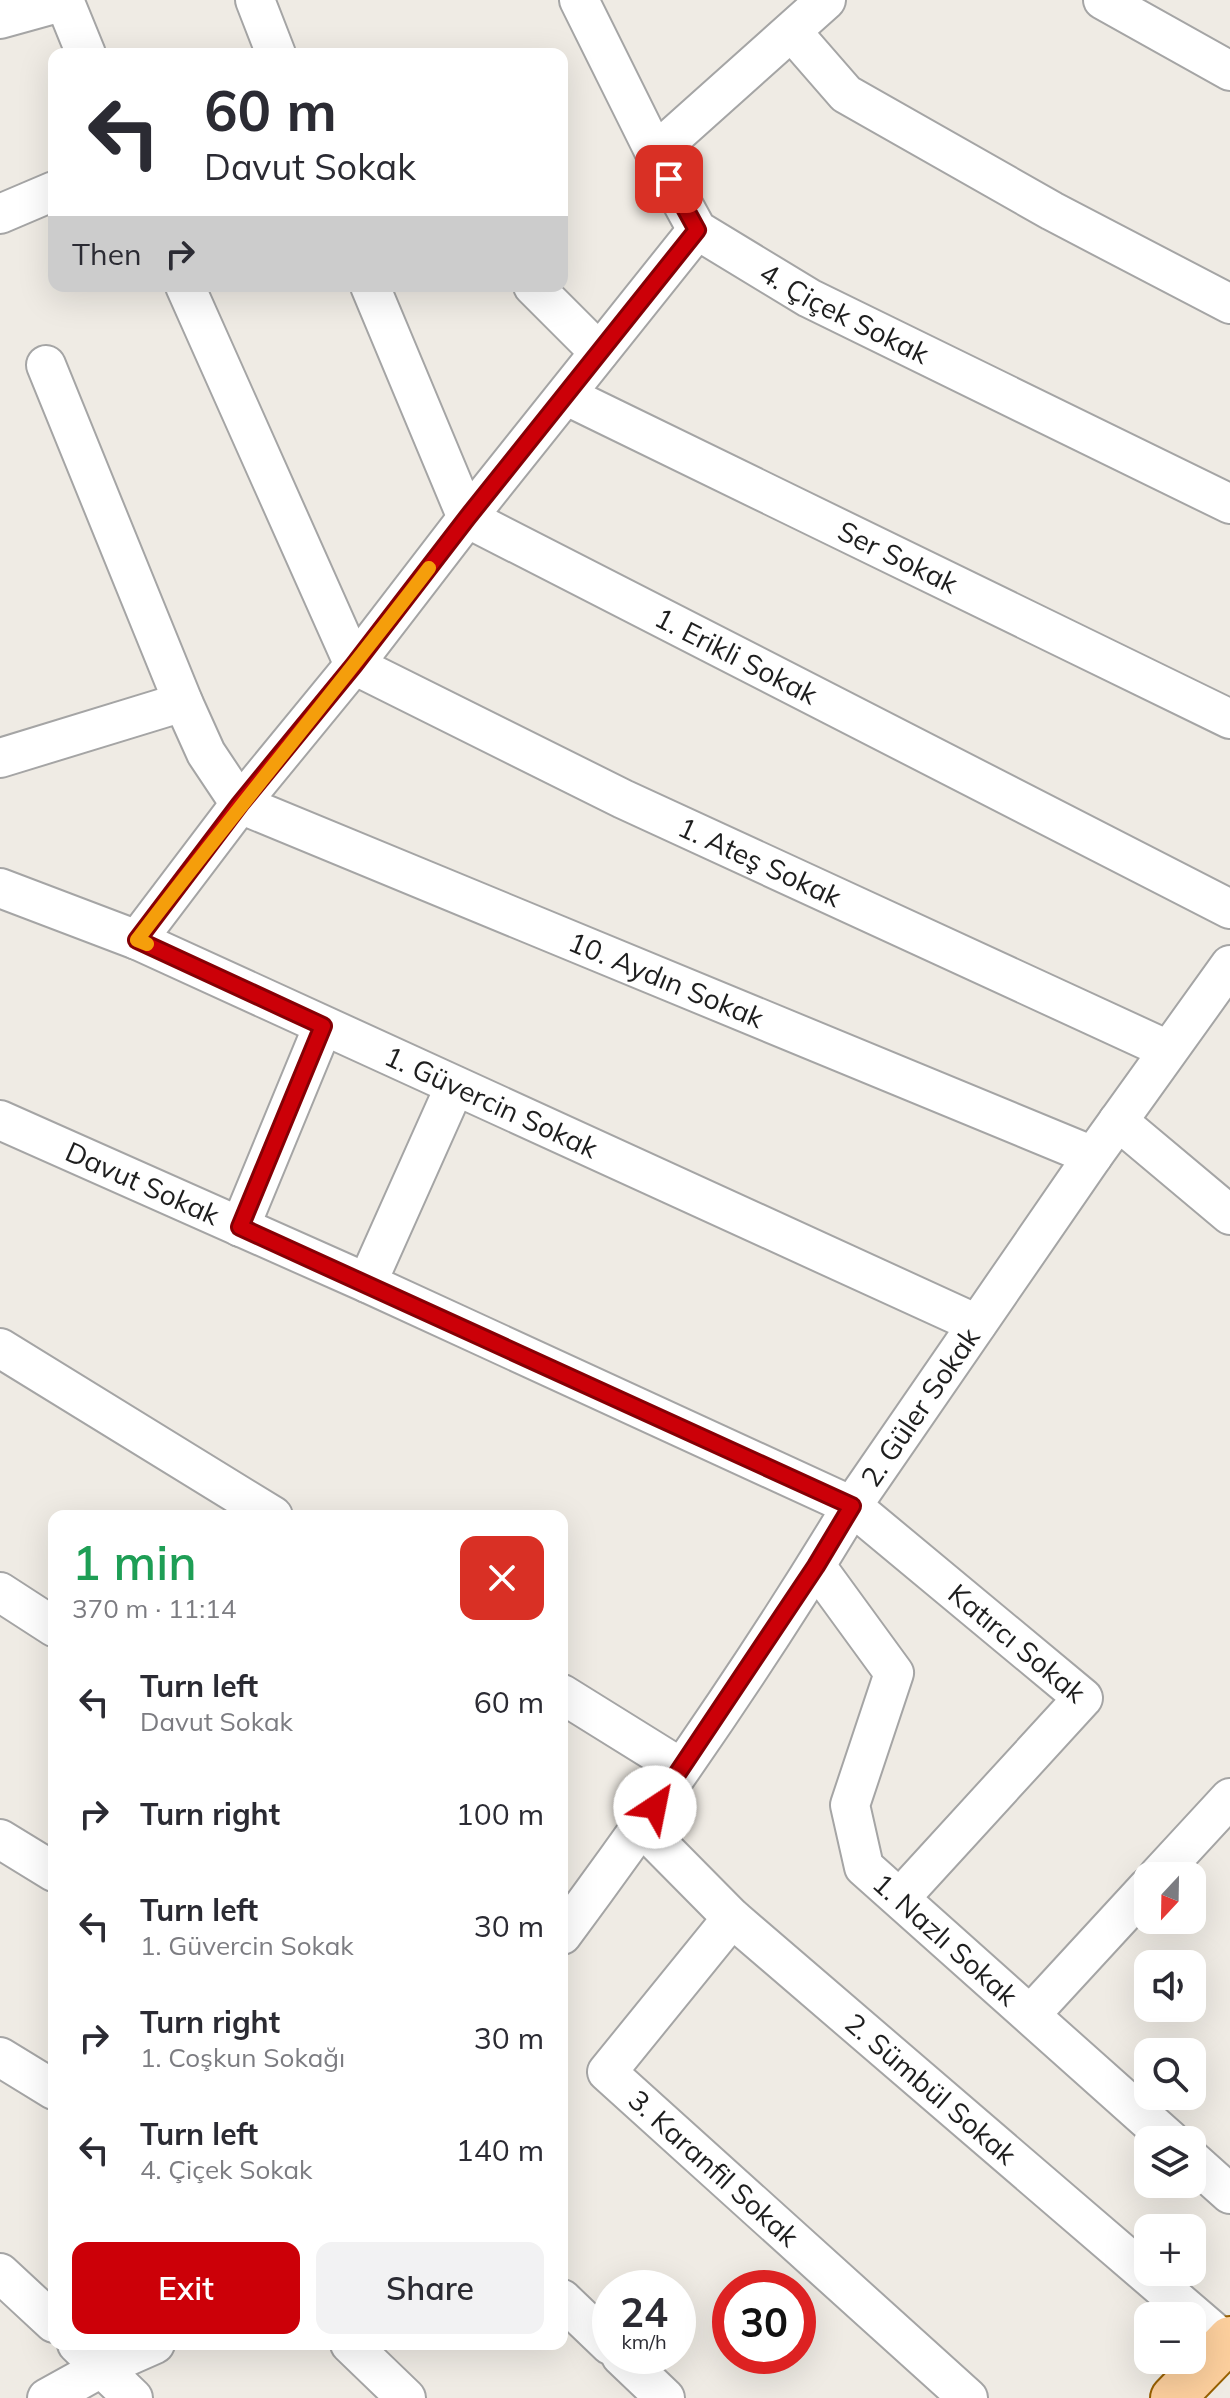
<!DOCTYPE html>
<meta charset="utf-8">
<style>
body{margin:0;font-family:Mulish,sans-serif;background:#f2f2f3;color:#2b2b33;height:100vh;display:flex;flex-direction:column;font-size:30px;white-space:nowrap}
*{box-sizing:border-box;margin:0}
p{font-size:26px;color:#7c7c81}
.icon{flex:none;width:44px;height:44px;fill:none;stroke:currentColor;stroke-width:2;stroke-linecap:round;stroke-linejoin:round}
.map{position:relative;flex:1;overflow:hidden}
.side{position:absolute;left:48px;top:1510px;width:520px;height:840px;display:flex;flex-direction:column;background:#fff;border-radius:16px;box-shadow:0 8px 32px #0002}
.side>*{flex:none}
.guide{position:absolute;left:48px;top:48px;width:520px;height:244px;border-radius:16px;box-shadow:0 8px 32px #0002;background:#fff;color:#2b2b33;overflow:hidden}
.needle{width:52px;rotate:202deg}
.controls{position:absolute;left:1134px;top:1862px;display:grid;gap:16px}
.controls a{display:grid;place-items:center;width:72px;height:72px;border-radius:16px;background:#fff;box-shadow:0 8px 32px #0002;font-size:40px}
.speed{position:absolute;left:592px;top:2270px;display:flex;gap:16px;font-size:40px;font-weight:700;text-align:center}
.speed>*{display:grid;place-content:center;width:104px;height:104px;border-radius:50%;background:#fff;box-shadow:0 8px 32px #0002;line-height:1}
.speed small{font-size:20px;font-weight:400}
.speed .limit{border:12px solid #d22;background:#fff;color:#111}
.pin{position:absolute;display:grid;place-items:center;width:68px;height:68px;color:#fff;margin:-34px;border-radius:16px;box-shadow:0 4px 12px #0006}
.me{position:absolute;width:88px;margin:-44px;rotate:34deg;stroke-linejoin:round;filter:drop-shadow(0 0 6px #0008)}
.turn{display:flex;align-items:center;gap:28px;height:168px;padding:0 24px;font-size:36px}
.turn .icon{width:104px;height:104px;stroke-width:2.5}
.turn b{display:block;font-size:56px;line-height:68px}
.then{display:flex;align-items:center;height:76px;padding:0 24px;background:#0003;gap:16px;font-size:30px}
.round{display:grid;place-items:center;flex:none;width:84px;height:84px;border-radius:16px;background:#f2f2f3}
.headline{display:flex;align-items:center;justify-content:space-between;height:136px;padding:0 24px}
h1{font-size:48px;font-weight:600;line-height:60px;color:#1e9e55}
.action{display:flex;gap:16px;margin-top:auto;padding:16px 24px}
.action a{flex:1;height:92px;border-radius:16px;background:#cc0008;color:#fff;font-size:32px;font-weight:600;line-height:92px;text-align:center}
.action a+a{background:#f2f2f3;color:#2b2b33}
ul{padding:0;list-style:none}
li{display:flex;align-items:center;gap:24px;height:112px;padding:0 24px}
li div{flex:1}
li b{display:block;font-size:30px}
li em{font-style:normal}
.map>svg:first-child{display:block}
.lines{fill:none;stroke-linecap:round;stroke-linejoin:round}
.street-casing{stroke:#a5a5a5;stroke-width:42}
.primary-casing{stroke:#986000;stroke-width:48}
.street{stroke:#fff;stroke-width:38}
.primary{stroke:#fccf9d;stroke-width:44}
.route-casing{stroke:#850005;stroke-width:20}
.route{stroke:#cc0008;stroke-width:14}
.slow{stroke:#f59e0b;stroke-width:14}
.labels{text-anchor:middle;stroke-width:6;stroke-linejoin:round;paint-order:stroke}
.street-label{font-size:28px;fill:#1e1e1e;stroke:#fff}
</style>
<div class="map">
<svg width="1230" height="2398" viewBox="0 0 1230 2398">
<rect width="100%" height="100%" fill="#efebe4"/>
<g class="lines">
<g class="street-casing">
<g id="street">
<path d="M64 0 86 54"/>
<path d="M255 0 276 54"/>
<path id="s1" d="M579 0 655 153 697 230 809 298 1230 504"/>
<path d="M1103 0 1230 71"/>
<path d="M0 19 65 1"/>
<path d="M792 32 846 94 1052 211 1230 304"/>
<path d="M655 153 826 0"/>
<path d="M0 214 54 191"/>
<path id="s2" d="M185 286 354 665 623 799 1168 1050"/>
<path id="s3" d="M370 286 467 518 1230 909"/>
<path d="M533 286 599 352"/>
<path id="s4" d="M46 365 183 702 206 753 240 804 1093 1156"/>
<path id="s5" d="M567 396 1230 719"/>
<path d="M0 758 183 702"/>
<path id="s6" d="M0 888 137 940 977 1324"/>
<path d="M137 940 240 804 354 665 467 518 697 230"/>
<path id="s7" d="M0 1120 367 1283 852 1506 1083 1698 900 1898"/>
<path d="M1118 1121 1230 1215"/>
<path d="M240 1227 323 1026"/>
<path d="M367 1283 455 1086"/>
<path d="M0 1348 273 1516"/>
<path id="s8" d="M816 1566 894 1673 850 1805 864 1867 1170 2140"/>
<path d="M0 1592 54 1627"/>
<path d="M562 1694 681 1768"/>
<path id="s9" d="M642 1827 732 1918 1230 2346"/>
<path d="M0 1839 54 1872"/>
<path d="M1158 1876 1230 1798"/>
<path id="s10" d="M732 1918 607 2072 968 2398"/>
<path id="s11" d="M562 1935C665 1796 763 1654 852 1506L1093 1156 1230 965"/>
<path d="M1031 2014 1148 1887"/>
<path d="M0 2057 54 2090"/>
<path d="M1192 2160 1230 2194"/>
<path d="M0 2273 54 2323"/>
<path d="M562 2299 610 2345"/>
<path d="M77 2344 133 2398"/>
<path d="M350 2344 406 2398"/>
<path d="M621 2356 665 2398"/>
<path d="M47 2398 103 2367 155 2344"/>
</g>
</g>
<g class="primary-casing">
<path id="primary" d="M1173 2398 1230 2339"/>
</g>
<use href="#street" class="street"/>
<use href="#primary" class="primary"/>
</g>
<g class="lines">
<g class="route-casing">
<path id="route" d="M655 1807 816 1566 852 1506 240 1227 323 1026 137 940 240 804 354 665 467 518 697 230 669 179"/>
</g>
<use href="#route" class="route"/>
<path class="slow" d="M147 944 137 940C232 814 333 694 429 568"/>
</g>
<g class="labels">
<g class="street-label">
<text dy="10" stroke="none"><textPath href="#s1" startOffset="428">4. Çiçek Sokak</textPath></text>
<text dy="10" stroke="none"><textPath href="#s5" startOffset="368">Ser Sokak</textPath></text>
<text dy="10" stroke="none"><textPath href="#s3" startOffset="554">1. Erikli Sokak</textPath></text>
<text dy="10" stroke="none"><textPath href="#s2" startOffset="866">1. Ateş Sokak</textPath></text>
<text dy="10" stroke="none"><textPath href="#s4" startOffset="942">10. Aydın Sokak</textPath></text>
<text dy="10" stroke="none"><textPath href="#s6" startOffset="536">1. Güvercin Sokak</textPath></text>
<text dy="10" stroke="none"><textPath href="#s7" startOffset="156">Davut Sokak</textPath></text>
<text dy="10" stroke="none"><textPath href="#s11" startOffset="638">2. Güler Sokak</textPath></text>
<text dy="10" stroke="none"><textPath href="#s7" startOffset="1150">Katırcı Sokak</textPath></text>
<text dy="10" stroke="none"><textPath href="#s8" startOffset="444">1. Nazlı Sokak</textPath></text>
<text dy="10" stroke="none"><textPath href="#s9" startOffset="390">2. Sümbül Sokak</textPath></text>
<text dy="10" stroke="none"><textPath href="#s10" startOffset="342">3. Karanfil Sokak</textPath></text>
</g>
</g>
</svg>
<div class="controls">
<a><svg class="needle" viewBox="-14 -14 28 28"><path d="M0-13l5 13h-10z" fill="#e53935"/><path d="M0 13l5-13h-10z" fill="#7c7c81"/></svg></a>
<a><svg class="icon" aria-label="sound" viewBox="0 0 24 24"><path d="M4 9h4l5-4v14l-5-4H4zM17 9q2 3 0 6"/></svg></a>
<a><svg class="icon" aria-label="search" viewBox="0 0 24 24"><circle cx="10" cy="10" r="6"/><path d="M15 15l6 6"/></svg></a>
<a><svg class="icon" aria-label="layers" viewBox="0 0 24 24"><path d="M12 4l9 5-9 5-9-5zM3 14l9 5 9-5"/></svg></a>
<a>+</a>
<a>−</a>
</div>
<div class="speed"><div>24<small>km/h</small></div><div class="limit">30</div></div>
<div class="pin" style="left:669px;top:179px;background:#d93025"><svg class="icon" aria-label="arrive" viewBox="0 0 24 24"><path d="M6 21V4h12l-3 4 3 4H6"/></svg></div>
<svg class="me" style="left:655px;top:1807px" viewBox="-20 -20 40 40"><circle r="19" fill="#fff"/><path d="M0-13L10 11 0 6-10 11z" fill="#cc0008"/></svg>
<div class="guide">
<div class="turn"><svg class="icon" aria-label="left" viewBox="0 0 24 24"><path d="M17 20v-9H6M10 6l-5 5 5 5"/></svg><div><b>60 m</b>Davut Sokak</div></div>
<div class="then">Then<svg class="icon" aria-label="right" viewBox="0 0 24 24"><path d="M7 20v-9h11M14 6l5 5-5 5"/></svg></div>
</div>
<section class="side">
<div class="headline"><div><h1>1 min</h1><p>370 m · 11:14</p></div><a class="round" style="background:#d93025;color:#fff"><svg class="icon" aria-label="close" viewBox="0 0 24 24"><path d="M6 6l12 12M18 6L6 18"/></svg></a></div>
<ul>
<li><svg class="icon" aria-label="left" viewBox="0 0 24 24"><path d="M17 20v-9H6M10 6l-5 5 5 5"/></svg><div><b>Turn left</b><p>Davut Sokak</p></div><em>60 m</em></li>
<li><svg class="icon" aria-label="right" viewBox="0 0 24 24"><path d="M7 20v-9h11M14 6l5 5-5 5"/></svg><div><b>Turn right</b></div><em>100 m</em></li>
<li><svg class="icon" aria-label="left" viewBox="0 0 24 24"><path d="M17 20v-9H6M10 6l-5 5 5 5"/></svg><div><b>Turn left</b><p>1. Güvercin Sokak</p></div><em>30 m</em></li>
<li><svg class="icon" aria-label="right" viewBox="0 0 24 24"><path d="M7 20v-9h11M14 6l5 5-5 5"/></svg><div><b>Turn right</b><p>1. Coşkun Sokağı</p></div><em>30 m</em></li>
<li><svg class="icon" aria-label="left" viewBox="0 0 24 24"><path d="M17 20v-9H6M10 6l-5 5 5 5"/></svg><div><b>Turn left</b><p>4. Çiçek Sokak</p></div><em>140 m</em></li>
</ul>
<div class="action"><a>Exit</a><a>Share</a></div>
</section>
</div>
